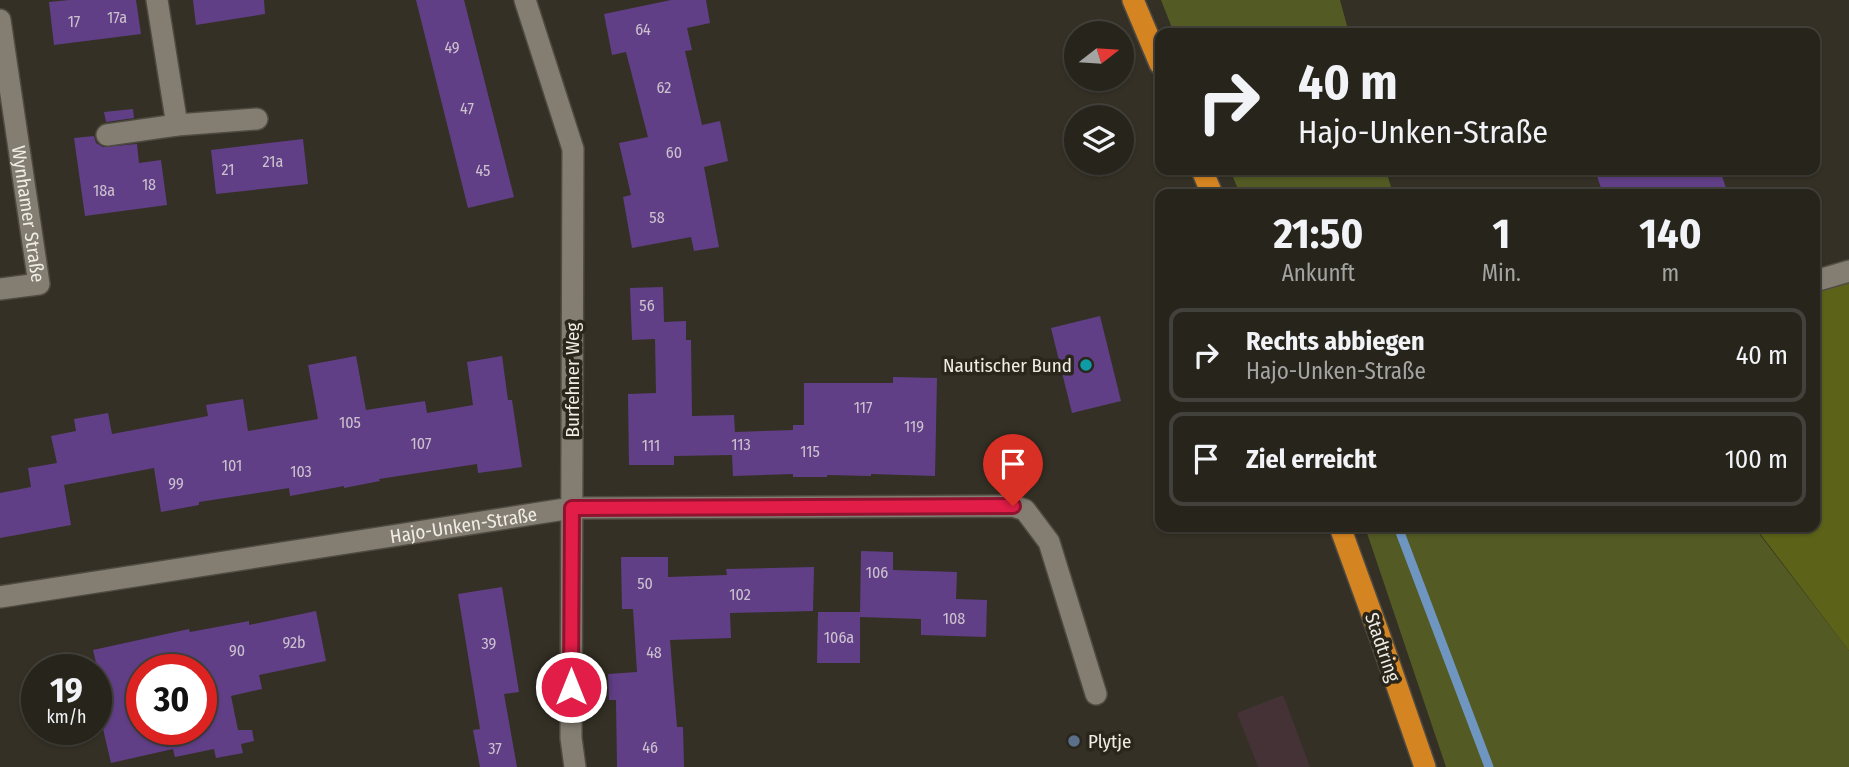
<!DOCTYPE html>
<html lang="de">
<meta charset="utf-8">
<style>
body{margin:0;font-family:"Fira Sans Condensed",sans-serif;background:#333029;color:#f1f3f6;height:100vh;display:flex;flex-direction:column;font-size:26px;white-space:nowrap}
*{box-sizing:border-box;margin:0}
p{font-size:23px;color:#a4a4a3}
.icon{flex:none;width:38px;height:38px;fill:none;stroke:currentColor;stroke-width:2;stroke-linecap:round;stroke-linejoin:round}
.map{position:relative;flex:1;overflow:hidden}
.drawer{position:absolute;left:1155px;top:189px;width:665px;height:343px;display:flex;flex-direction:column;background:#27241c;border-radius:14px;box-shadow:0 2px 5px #0004,0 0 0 2px #43413b}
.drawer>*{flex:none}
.hud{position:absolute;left:1155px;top:28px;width:665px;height:147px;border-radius:14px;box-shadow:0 2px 5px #0004,0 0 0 2px #43413b;background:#27241c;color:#f1f3f6;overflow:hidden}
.needle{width:46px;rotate:73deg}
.controls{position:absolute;left:1064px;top:21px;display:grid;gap:14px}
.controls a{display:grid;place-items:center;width:70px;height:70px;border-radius:50%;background:#27241c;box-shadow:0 2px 5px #0004,0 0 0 2px #43413b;font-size:35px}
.speed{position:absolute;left:21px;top:654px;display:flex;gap:14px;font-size:35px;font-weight:700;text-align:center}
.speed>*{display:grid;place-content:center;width:91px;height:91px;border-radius:50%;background:#27241c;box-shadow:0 2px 5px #0004,0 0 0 2px #43413b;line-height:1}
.speed small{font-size:18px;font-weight:400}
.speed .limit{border:10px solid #d22;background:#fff;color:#111}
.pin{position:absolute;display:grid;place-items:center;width:60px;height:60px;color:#fff;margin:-72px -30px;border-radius:50% 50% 50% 0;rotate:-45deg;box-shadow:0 0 7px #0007}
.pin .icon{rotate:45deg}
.me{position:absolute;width:77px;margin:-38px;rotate:0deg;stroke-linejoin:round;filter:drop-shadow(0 0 5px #0008)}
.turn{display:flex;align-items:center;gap:24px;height:147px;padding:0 28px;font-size:32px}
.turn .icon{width:91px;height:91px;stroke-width:2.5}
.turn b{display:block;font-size:49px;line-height:60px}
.eta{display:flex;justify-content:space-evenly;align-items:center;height:119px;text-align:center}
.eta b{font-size:42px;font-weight:700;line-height:49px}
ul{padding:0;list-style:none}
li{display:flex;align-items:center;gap:21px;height:94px;margin:0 14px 10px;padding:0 14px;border:4px solid #43413b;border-radius:14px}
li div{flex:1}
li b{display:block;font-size:26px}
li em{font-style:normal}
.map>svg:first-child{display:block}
.industrial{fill:#453237}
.green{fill:#545a23}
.forest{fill:#5c6218}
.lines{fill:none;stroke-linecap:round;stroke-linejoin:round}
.stream{stroke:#6e96c1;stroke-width:9}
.building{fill:#613f87;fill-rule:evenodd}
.minor-casing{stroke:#4f4b42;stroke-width:24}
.trunk-casing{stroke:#4f4b42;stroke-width:24}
.minor{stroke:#837e71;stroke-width:21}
.trunk{stroke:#d48420;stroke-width:21}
.route-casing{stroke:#92132f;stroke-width:18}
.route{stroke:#e11d48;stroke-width:12}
.culture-dot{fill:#0f9aa8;stroke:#2a261b;stroke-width:2.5}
.service-dot{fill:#5c6f8a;stroke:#2a261b;stroke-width:2.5}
.labels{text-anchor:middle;stroke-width:7;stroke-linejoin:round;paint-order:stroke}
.number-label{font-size:16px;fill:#ccc2ce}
.street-label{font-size:19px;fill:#f0ede6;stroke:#2a261b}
.poi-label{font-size:19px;fill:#f0ede6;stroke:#2a261b;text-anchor:end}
</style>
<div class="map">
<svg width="1849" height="767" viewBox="0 0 1849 767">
<rect width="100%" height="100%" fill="#343025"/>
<path class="industrial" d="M1283 695 1310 767H1258L1237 713Z"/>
<g class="green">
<path d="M1161 0H1340L1349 33H1174Z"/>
<path d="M1230 170H1386L1393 194H1240Z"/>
<path d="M1365 527H1754L1849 651V767H1446Z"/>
</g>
<path class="forest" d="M1849 276V651L1755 527H1815V285Z"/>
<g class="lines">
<path class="stream" d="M1398 527 1489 767"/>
</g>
<g class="building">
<path d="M69 0H136L141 34 54 45 49 2Z"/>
<path d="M193 0H264L265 14 196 25Z"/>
<path d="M416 0H464L514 197 468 208Z"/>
<path d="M671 0H706L710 23 687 28 692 50 685 51 702 125 720 121 728 161 704 167 719 247 694 251 691 237 632 248 623 197 631 195 619 143 648 137 626 52 612 55 604 14Z"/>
<path d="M133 109 134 118 106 122 104 112Z"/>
<path d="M94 136 96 143 103 147 137 144 139 163 161 160 167 205 85 216 74 138Z"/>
<path d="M303 139 308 184 216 194 211 150Z"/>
<path d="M1595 170H1688L1690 176 1709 170H1720L1728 194H1603Z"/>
<path d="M663 287 664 322 686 321V340H691L692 416 734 415 735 432 793 430V425H804V383H893V377L937 378 935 476 871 474V476L827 475V477H793V474L733 476 732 455 674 456V465H629L628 394 656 393 655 339 632 340 630 288Z"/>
<path d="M1100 316 1121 401 1072 413 1051 328Z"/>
<path d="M356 356 366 410 425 401 427 413 473 405 467 362 502 356 508 400H512L522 467 478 473 477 464 379 479 380 481 344 488V486L290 496 289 488 199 502V505L161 512 154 468 64 485 71 525 0 538V493L31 487 28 468 57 463 51 436 76 431 74 419 108 413 112 434 208 416 206 405 243 399 248 431 318 419 308 365Z"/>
<path d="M861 551 893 552V570L957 572 956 599 987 600 986 637 921 635V619L860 617V663H817L818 612H860V615Z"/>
<path d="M621 557H668V577L727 575 726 569 814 567 813 611 730 613 731 638 670 640 677 727H683L684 767H617L616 700H609L608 674 637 672 633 609H622Z"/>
<path d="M502 587 519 692 504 694 517 767H480L473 730 480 729 458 594Z"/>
<path d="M316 611 326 661 259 675 262 689 231 696 238 730H252L254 741 241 744 243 753 216 758 214 749 175 757 173 749 111 763 97 703 105 701 93 650 189 629 190 632 249 621V625ZM142 670H201V730H142Z"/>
</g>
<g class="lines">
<g class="minor-casing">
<g id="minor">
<path d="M157 0 177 125"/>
<path d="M525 0 573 149 571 738 575 767"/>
<path id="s1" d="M0 20 39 284 0 289"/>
<path d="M107 135 177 125 257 119"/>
<path d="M1815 281 1849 271"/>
<path id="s2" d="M0 597 572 508 1013 506 1025 510 1049 542 1096 694"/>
</g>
</g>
<g class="trunk-casing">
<g id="trunk">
<path d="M1133 0 1160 64"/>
<path d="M1202 170 1212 194"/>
<path d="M1340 527 1379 634 1425 767"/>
</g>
</g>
<use href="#minor" class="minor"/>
<use href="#trunk" class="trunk"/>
</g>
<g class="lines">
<g class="route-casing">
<path id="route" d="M571 687 572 508 1013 506"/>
</g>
<use href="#route" class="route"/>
</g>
<circle class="culture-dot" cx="1086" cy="365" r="7"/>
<circle class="service-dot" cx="1074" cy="741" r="7"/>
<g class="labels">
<g class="number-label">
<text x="117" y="23">17a</text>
<text x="74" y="27">17</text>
<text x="643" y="35">64</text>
<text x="452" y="53">49</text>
<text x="664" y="93">62</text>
<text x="467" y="114">47</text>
<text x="674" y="158">60</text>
<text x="273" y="167">21a</text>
<text x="228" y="175">21</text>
<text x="483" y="176">45</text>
<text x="149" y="190">18</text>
<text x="104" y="196">18a</text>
<text x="657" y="223">58</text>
<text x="647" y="311">56</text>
<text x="863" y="413">117</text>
<text x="350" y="428">105</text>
<text x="914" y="432">119</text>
<text x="421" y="449">107</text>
<text x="741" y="450">113</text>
<text x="651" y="451">111</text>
<text x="810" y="457">115</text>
<text x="232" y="471">101</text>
<text x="301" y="477">103</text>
<text x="176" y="489">99</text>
<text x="877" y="578">106</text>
<text x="645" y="589">50</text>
<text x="740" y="600">102</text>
<text x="954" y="624">108</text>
<text x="839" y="643">106a</text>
<text x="294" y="648">92b</text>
<text x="489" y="649">39</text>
<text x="237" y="656">90</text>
<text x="654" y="658">48</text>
<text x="650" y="753">46</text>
<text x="495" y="754">37</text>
</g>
<g class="street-label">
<text dy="7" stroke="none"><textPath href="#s1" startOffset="196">Wynhamer Straße</textPath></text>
<text transform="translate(572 380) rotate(-90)" y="7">Burfehner Weg</text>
<text dy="7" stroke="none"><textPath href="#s2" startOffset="469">Hajo-Unken-Straße</textPath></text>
<text transform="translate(1383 647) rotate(71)" y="7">Stadtring</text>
</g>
<g class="poi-label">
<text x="1072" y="372">Nautischer Bund</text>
<text x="1088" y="748" text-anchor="start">Plytje</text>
</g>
</g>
</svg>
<div class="controls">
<a><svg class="needle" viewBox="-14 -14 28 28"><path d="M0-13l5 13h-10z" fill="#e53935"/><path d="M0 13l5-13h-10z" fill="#a4a4a3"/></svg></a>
<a><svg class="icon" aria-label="layers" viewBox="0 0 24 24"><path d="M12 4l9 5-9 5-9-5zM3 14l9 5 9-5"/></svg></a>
</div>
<div class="speed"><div>19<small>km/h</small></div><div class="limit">30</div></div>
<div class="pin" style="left:1013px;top:506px;background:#d93025"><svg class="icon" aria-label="arrive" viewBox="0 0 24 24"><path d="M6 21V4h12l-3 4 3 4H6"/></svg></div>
<svg class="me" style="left:571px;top:687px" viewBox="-20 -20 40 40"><circle r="17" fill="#e11d48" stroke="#fff" stroke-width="3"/><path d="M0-11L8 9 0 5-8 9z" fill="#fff"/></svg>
<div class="hud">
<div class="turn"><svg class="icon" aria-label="right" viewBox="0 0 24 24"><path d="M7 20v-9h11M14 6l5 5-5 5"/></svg><div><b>40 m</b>Hajo-Unken-Straße</div></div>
</div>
<section class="drawer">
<div class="eta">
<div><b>21:50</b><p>Ankunft</p></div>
<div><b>1</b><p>Min.</p></div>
<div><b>140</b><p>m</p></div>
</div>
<ul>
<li><svg class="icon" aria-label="right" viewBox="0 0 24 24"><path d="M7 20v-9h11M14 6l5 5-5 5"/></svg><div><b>Rechts abbiegen</b><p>Hajo-Unken-Straße</p></div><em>40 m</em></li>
<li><svg class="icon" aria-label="arrive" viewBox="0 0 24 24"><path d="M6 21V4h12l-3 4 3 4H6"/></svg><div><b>Ziel erreicht</b></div><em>100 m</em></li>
</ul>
</section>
</div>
